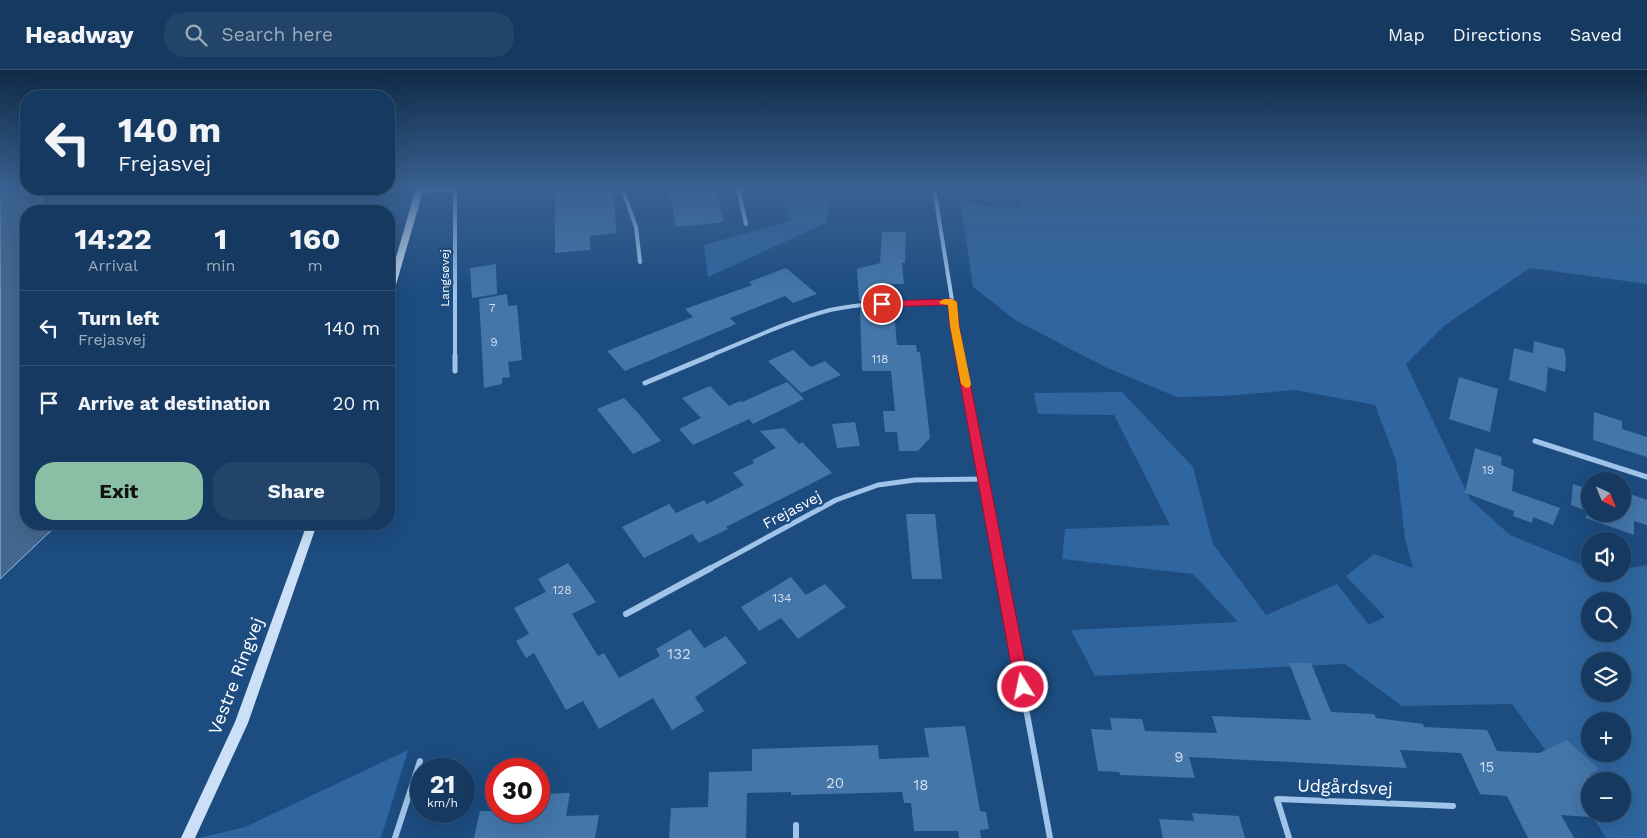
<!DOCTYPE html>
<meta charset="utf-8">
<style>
body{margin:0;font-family:"Work Sans",sans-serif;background:#224469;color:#f1f3f6;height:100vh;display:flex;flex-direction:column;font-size:19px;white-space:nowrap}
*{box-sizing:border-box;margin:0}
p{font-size:16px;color:#9dacbd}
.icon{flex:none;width:28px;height:28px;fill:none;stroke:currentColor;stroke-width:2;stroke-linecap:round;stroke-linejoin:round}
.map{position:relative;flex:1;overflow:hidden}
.sheet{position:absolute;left:20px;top:135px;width:375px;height:325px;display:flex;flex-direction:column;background:#153960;border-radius:20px;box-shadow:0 5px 20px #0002,0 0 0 1px #345375}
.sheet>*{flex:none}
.top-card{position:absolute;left:20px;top:20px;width:375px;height:105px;border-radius:20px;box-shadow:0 5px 20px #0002,0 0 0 1px #345375;background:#153960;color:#f1f3f6;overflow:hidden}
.needle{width:32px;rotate:137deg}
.buttons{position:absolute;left:1581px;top:402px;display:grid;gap:10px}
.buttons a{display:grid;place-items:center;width:50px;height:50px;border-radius:50%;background:#153960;box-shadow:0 5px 20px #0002,0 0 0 1px #345375;font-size:25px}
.speed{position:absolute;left:410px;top:688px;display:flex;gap:10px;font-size:25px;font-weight:700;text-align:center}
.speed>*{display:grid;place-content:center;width:65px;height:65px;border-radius:50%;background:#153960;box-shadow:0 5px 20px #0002,0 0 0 1px #345375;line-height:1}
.speed small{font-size:12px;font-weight:400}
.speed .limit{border:8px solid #d22;background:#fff;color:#111}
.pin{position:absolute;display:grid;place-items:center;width:42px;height:42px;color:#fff;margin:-21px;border:2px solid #fff;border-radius:50%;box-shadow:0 1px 5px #0007}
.me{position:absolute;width:55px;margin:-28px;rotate:350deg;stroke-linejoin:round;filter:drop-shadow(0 0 4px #0008)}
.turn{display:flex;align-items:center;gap:18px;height:105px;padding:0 15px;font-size:22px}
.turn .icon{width:65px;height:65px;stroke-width:2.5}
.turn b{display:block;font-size:35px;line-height:42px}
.eta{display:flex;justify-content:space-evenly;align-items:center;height:85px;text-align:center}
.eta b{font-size:30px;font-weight:700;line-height:35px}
.primary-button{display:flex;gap:10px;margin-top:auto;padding:10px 15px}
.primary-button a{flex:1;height:58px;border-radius:20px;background:#8abfa5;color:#111;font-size:20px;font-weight:700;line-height:58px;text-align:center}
.primary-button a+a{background:#224469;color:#f1f3f6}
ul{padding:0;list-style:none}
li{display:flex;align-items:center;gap:15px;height:75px;padding:0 15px;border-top:1px solid #345375}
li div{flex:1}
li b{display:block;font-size:19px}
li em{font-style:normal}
header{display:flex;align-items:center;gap:30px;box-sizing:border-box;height:70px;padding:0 25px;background:#153960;border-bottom:1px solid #345375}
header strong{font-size:24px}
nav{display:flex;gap:28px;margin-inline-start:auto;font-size:18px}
.search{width:350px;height:45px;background:#224469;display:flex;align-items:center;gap:12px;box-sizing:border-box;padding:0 18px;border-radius:20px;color:#9dacbd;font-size:19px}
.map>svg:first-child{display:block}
.green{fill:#2f669f;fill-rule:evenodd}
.water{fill:#44678e;stroke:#93bfeb}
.building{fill:#4476aa}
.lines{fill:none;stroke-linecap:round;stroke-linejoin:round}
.minor-far2{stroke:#a0c4e9;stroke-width:4}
.minor-far1{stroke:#a0c4e9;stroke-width:5}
.minor{stroke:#a0c4e9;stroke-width:6}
.secondary{fill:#cbe0f7;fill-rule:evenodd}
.route{fill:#e11d48;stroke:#92132f}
.slow{fill:#f59e0b}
.labels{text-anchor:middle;stroke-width:5;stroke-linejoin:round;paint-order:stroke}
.far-street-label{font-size:12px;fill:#fff;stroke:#1c4c80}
.number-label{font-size:12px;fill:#d0ddea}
.street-label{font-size:15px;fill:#fff;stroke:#1c4c80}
.near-number-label{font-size:15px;fill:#d0ddea}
.near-street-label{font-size:18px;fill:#fff;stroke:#1c4c80}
</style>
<header>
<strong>Headway</strong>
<div class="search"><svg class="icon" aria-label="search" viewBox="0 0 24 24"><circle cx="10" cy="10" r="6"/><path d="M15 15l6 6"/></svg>Search here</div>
<nav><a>Map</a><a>Directions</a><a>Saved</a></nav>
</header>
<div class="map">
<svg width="1647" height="768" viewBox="0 0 1647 768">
<rect width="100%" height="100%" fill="#1c4c80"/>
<g class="green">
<path d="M779 118H819L829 135 826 153 708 207 704 175 790 151Z"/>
<path d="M1038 118H1647V214L1530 198 1445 255 1406 294 1470 429 1510 465 1590 498V504H1622L1623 499 1647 495V768H1606L1591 744H1622V711H1590V742L1512 634 1402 636 1345 594 1095 606 1071 560 1238 552 1193 504 1062 489 1065 459 1170 455 1114 345 1038 344 1034 323 1122 322 1193 397 1213 474 1266 545 1337 514 1369 555 1385 547 1346 506 1374 484 1413 498 1405 469 1396 391 1375 335 1295 320 1225 326 1177 327 1105 297 1015 250 973 217 961 134 1018 138ZM1590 531H1622V564H1590ZM1590 591H1622V624H1590ZM1590 651H1622V684H1590Z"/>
<path d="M408 680 381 768H199L245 757Z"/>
</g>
<path class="water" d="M0 118 43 119 42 135 51 141H26V454H58L0 509Z"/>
<g class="building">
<path d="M555 118H614L616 163 590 166V180L555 183Z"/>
<path d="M669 118H715L724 152 676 157Z"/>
<path d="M882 162H906L905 193H902L904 214H888L889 229 859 231 857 199 880 193Z"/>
<path d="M496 194 497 224 472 228 470 198Z"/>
<path d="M786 198 817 224 793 233 785 226 730 248 736 254 625 301 607 281 693 247 685 239 752 215 749 212Z"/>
<path d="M507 224 508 236 517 235 522 290 508 292 510 307 502 308V314L484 318 479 229Z"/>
<path d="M889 237 891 252H895L897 275H916L917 282H920L930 368 918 381H899L897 362H885L883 341H895L891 301H862L860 239Z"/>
<path d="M1534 271 1564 279 1566 288 1565 302 1548 297 1546 322 1509 310 1514 278 1533 283Z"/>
<path d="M793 280 811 297 825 291 841 305 801 323 768 291Z"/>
<path d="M1459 307 1498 319 1490 362 1449 349Z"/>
<path d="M787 312 804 329 753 354 749 349 693 375 679 359 701 348 682 328 710 316 729 336 740 331 742 332Z"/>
<path d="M624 328 638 343 661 371 633 384 597 339Z"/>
<path d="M1594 342 1622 351V359L1647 367V387L1593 370Z"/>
<path d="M855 352 860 376 837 378 832 354Z"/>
<path d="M784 358 799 374 802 372 832 403 726 457 728 459 699 473 692 464 644 488 622 457 669 434 676 443 704 430 707 434 744 415 733 403 754 393 752 390 776 378 760 361Z"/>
<path d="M1475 378 1502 387 1501 395 1514 400 1512 421 1560 438 1553 455 1533 447 1532 453 1513 446 1514 441 1465 423Z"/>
<path d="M1589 410 1593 411H1590V444H1622V421L1647 430V455L1634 451V465L1586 448 1587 441 1571 435 1573 414 1588 419Z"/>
<path d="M906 444H935L942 509H912Z"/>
<path d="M568 493 596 532 572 544 598 586 604 583 619 608 660 586 656 579 690 559 704 578 726 566 747 593 695 627 704 641 672 660 653 628 599 659 583 631 566 640 534 583 526 588 516 571 529 564 514 538 546 522 538 509Z"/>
<path d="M791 507 806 525 825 514 846 537 798 569 781 548 759 561 741 537Z"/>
<path d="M1289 593H1311L1331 642 1374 644 1376 648 1423 654 1424 657 1487 660 1497 681 1539 683 1567 670 1599 699 1590 704V747L1561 745 1574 768H1528L1507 726 1480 724 1461 683 1400 680 1407 698 1189 687 1195 708 1120 705 1119 702 1098 701 1091 659 1112 660 1110 648 1142 649 1145 661 1217 663 1212 646 1311 650Z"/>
<path d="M965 656 980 741 986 742 989 759 980 760 981 768H959L958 761H914L911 733H904L902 722 791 725V722L747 723 746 768H669L671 738 708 737 709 702 752 701V679L878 675 879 689 929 687 924 658Z"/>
<path d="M570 723 566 746 599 745 595 768H474L480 741H539V724Z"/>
<path d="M1192 743 1239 746 1245 768H1163L1159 749 1194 751Z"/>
</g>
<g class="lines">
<g class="minor-far2">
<path d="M622 118 636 157 640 192"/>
<path d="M738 118 746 154"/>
<path d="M934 118 961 286"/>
<path d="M418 122 448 119 455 123V286"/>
<path d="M709 286C749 270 788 251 830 240 870 231 912 233 952 232"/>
</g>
<g class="minor-far1">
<path d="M455 285V301"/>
<path d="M960 285 1000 499"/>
<path d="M645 313 712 285"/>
<path d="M1535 371 1647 407"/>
<path d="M709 499 836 430 878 415 915 410 984 409"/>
</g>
<g class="minor">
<path d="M1000 498 1050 768"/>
<path d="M626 544 711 498"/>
<path d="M796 755V768"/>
<path d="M395 768 420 691"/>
<path d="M1289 768 1277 729 1453 736"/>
</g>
<g class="secondary">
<path d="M416 118H424L393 225 389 227V212Z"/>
<path d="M307 454H317L248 653 195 768H181L235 652Z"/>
</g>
</g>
<linearGradient id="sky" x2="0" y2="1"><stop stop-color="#0f2a46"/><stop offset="0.52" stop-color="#3a6191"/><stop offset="1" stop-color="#3a6191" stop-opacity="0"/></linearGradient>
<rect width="1647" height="225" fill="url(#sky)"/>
<path class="route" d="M952 229 957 232 959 256 1030 617 1028 622 1023 623 1018 622 1015 617 950 256 948 235 882 237 878 234 882 231Z"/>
<path class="slow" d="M944 229H952L957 232 959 256 971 314 970 317 966 318 961 314 950 256 948 235 941 234 939 232Z"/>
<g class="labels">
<g class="far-street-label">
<text transform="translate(445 208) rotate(-90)" y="4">Langsøvej</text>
</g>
<g class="number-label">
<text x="492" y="242">7</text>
<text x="494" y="276">9</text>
<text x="880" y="293">118</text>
<text x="1488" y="404">19</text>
<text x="562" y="524">128</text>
<text x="782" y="532">134</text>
</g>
<g class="street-label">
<text transform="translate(792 440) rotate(-28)" y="5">Frejasvej</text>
</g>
<g class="near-number-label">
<text x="679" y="589">132</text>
<text x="1179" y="692">9</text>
<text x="1487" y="702">15</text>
<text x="835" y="718">20</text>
<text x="921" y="720">18</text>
</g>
<g class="near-street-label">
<text transform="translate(236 606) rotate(-69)" y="6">Vestre Ringvej</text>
<text transform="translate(1345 717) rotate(2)" y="6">Udgårdsvej</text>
</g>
</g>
</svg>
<div class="buttons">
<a><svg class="needle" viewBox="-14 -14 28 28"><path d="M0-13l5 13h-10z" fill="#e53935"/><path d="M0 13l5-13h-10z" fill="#9dacbd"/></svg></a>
<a><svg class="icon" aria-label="sound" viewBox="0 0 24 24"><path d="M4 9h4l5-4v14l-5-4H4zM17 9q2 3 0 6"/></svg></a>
<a><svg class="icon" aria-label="search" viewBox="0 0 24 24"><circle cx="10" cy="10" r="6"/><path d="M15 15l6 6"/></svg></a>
<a><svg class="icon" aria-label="layers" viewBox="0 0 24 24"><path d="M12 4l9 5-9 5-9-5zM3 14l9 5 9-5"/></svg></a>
<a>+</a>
<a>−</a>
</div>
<div class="speed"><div>21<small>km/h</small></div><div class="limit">30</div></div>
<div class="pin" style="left:882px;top:234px;background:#d93025"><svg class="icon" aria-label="arrive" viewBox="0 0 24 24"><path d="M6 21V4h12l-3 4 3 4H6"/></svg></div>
<svg class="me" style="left:1023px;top:617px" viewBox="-20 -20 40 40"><circle r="17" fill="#e11d48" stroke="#fff" stroke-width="3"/><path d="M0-11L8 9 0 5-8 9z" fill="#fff"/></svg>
<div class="top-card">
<div class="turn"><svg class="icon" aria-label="left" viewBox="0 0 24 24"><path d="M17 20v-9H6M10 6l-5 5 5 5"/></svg><div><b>140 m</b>Frejasvej</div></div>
</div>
<section class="sheet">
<div class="eta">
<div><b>14:22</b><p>Arrival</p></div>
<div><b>1</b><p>min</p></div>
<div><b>160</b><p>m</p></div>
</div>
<ul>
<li><svg class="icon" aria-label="left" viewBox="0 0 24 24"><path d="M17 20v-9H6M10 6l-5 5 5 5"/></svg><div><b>Turn left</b><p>Frejasvej</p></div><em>140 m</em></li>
<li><svg class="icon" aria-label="arrive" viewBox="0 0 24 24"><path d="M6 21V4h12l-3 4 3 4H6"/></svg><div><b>Arrive at destination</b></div><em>20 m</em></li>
</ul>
<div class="primary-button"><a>Exit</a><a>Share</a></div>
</section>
</div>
